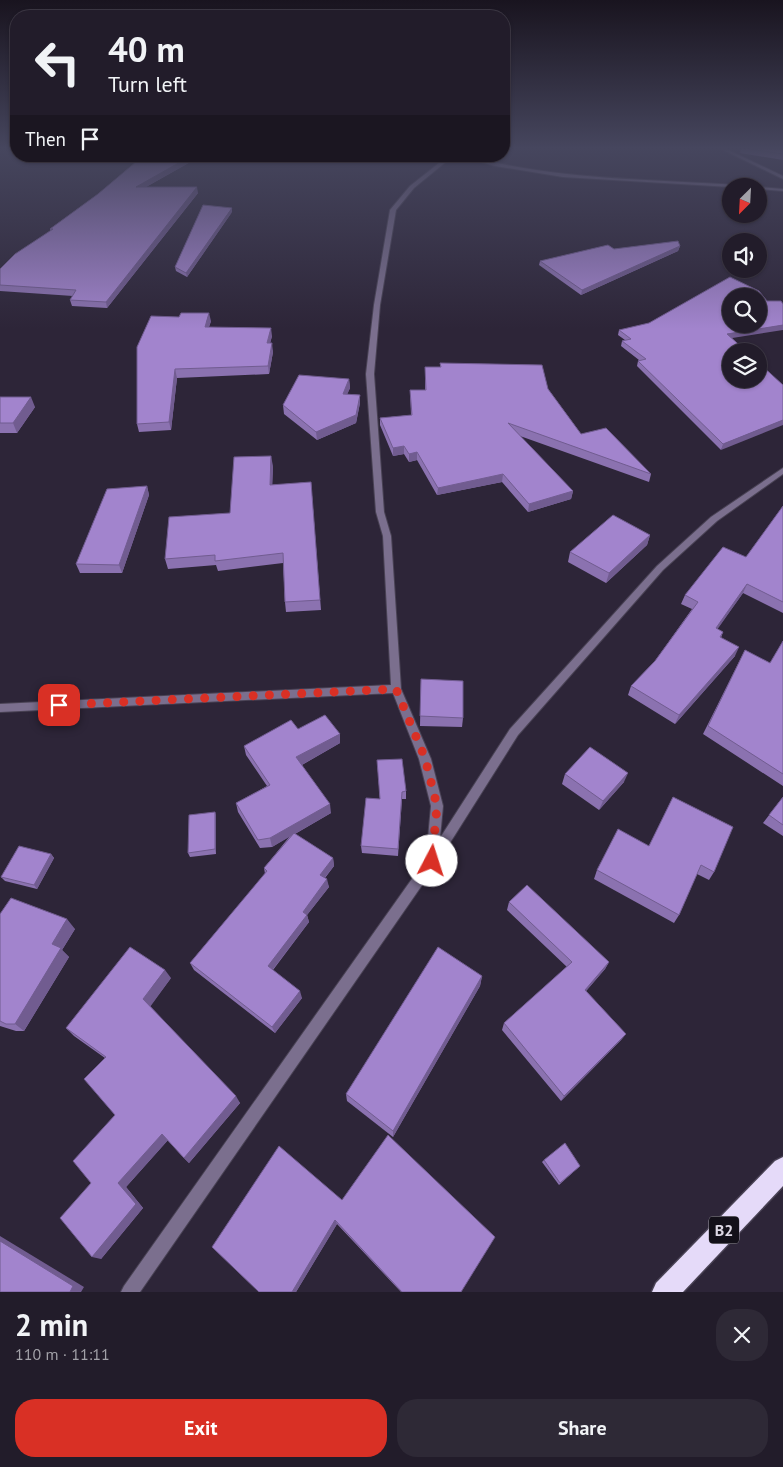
<!DOCTYPE html>
<meta charset="utf-8">
<style>
body{margin:0;font-family:"PT Sans",sans-serif;background:#2e2936;color:#f1f3f6;height:100vh;display:flex;flex-direction:column;font-size:19px;white-space:nowrap}
*{box-sizing:border-box;margin:0}
p{font-size:16px;color:#a2a1a8}
.icon{flex:none;width:28px;height:28px;fill:none;stroke:currentColor;stroke-width:2;stroke-linecap:round;stroke-linejoin:round}
.map{position:relative;height:1292px;overflow:hidden}
.drawer{display:flex;flex-direction:column;background:#221c2a;flex:1}
.drawer>*{flex:none}
.guide{position:absolute;left:10px;top:10px;width:500px;height:152px;border-radius:20px;box-shadow:0 1px 4px #0004,0 0 0 1px #3f3a47;background:#221c2a;color:#f1f3f6;overflow:hidden}
.needle{width:32px;rotate:204deg}
.buttons{position:absolute;left:722px;top:178px;display:grid;gap:10px}
.buttons a{display:grid;place-items:center;width:45px;height:45px;border-radius:50%;background:#221c2a;box-shadow:0 1px 4px #0004,0 0 0 1px #3f3a47;font-size:25px}
.pin{position:absolute;display:grid;place-items:center;width:42px;height:42px;color:#fff;margin:-21px;border-radius:10px;box-shadow:0 2px 8px #0006}
.me{position:absolute;width:55px;margin:-28px;rotate:5deg;stroke-linejoin:round;filter:drop-shadow(0 0 4px #0008)}
.turn{display:flex;align-items:center;gap:18px;height:105px;padding:0 15px;font-size:22px}
.turn .icon{width:65px;height:65px;stroke-width:2.5}
.turn b{display:block;font-size:35px;line-height:42px}
.then{display:flex;align-items:center;height:48px;padding:0 15px;background:#0003;gap:10px;font-size:19px}
.round{display:grid;place-items:center;flex:none;width:52px;height:52px;border-radius:20px;background:#2e2936}
.overview{display:flex;align-items:center;justify-content:space-between;height:85px;padding:0 15px}
h1{font-size:30px;font-weight:700;line-height:38px}
.primary-button{display:flex;gap:10px;margin-top:auto;padding:10px 15px}
.primary-button a{flex:1;height:58px;border-radius:20px;background:#d93025;color:#fff;font-size:20px;font-weight:700;line-height:58px;text-align:center}
.primary-button a+a{background:#2e2936;color:#f1f3f6}
.map>svg:first-child{display:block}
.lines{fill:none;stroke-linecap:round;stroke-linejoin:round}
.street-casing{stroke:#494254;stroke-width:2}
.highway-casing{stroke:#494254;stroke-width:3}
.street{fill:#7b6f8e;fill-rule:evenodd}
.highway{fill:#e5daf9;fill-rule:evenodd}
.wall{fill:#8b72b0}
.shaded-wall{fill:#715c90}
.building{fill:#a284cd;stroke:#715c90;fill-rule:evenodd}
.route{stroke:#d93025;stroke-width:9;stroke-dasharray:0 16.2}
.labels{text-anchor:middle;stroke-width:5;stroke-linejoin:round;paint-order:stroke}
.shield{fill:#131019;stroke:#a09ca7;stroke-width:1}
.shield-label{font-size:16px;font-weight:bold;fill:#ddd8e4}
</style>
<div class="map">
<svg width="783" height="1292" viewBox="0 0 783 1292">
<rect width="100%" height="100%" fill="#2d2538"/>
<g class="lines">
<g class="street-casing">
<g id="street">
<path d="M721 149H726L783 176V179Z"/>
<path d="M448 156H453L414 188 396 210 380 305 374 374 384 512 391 536 401 689 431 759 443 806 440 838 510 729 657 566 711 517 783 468V474L717 521 663 570 518 735 436 865 140 1292H121L124 1286 426 859 431 806 419 759 393 693 0 712V704L391 685 383 536 376 512 366 374 374 305 390 210 410 186Z"/>
<path d="M460 156H468C556 180 646 179 736 185L738 186 731 187 563 177 495 166Z"/>
<path d="M759 187 783 189V191L759 189Z"/>
</g>
</g>
<g class="highway-casing">
<path id="highway" d="M783 1157V1186L683 1292H652L656 1283 775 1161Z"/>
</g>
<use href="#street" class="street"/>
<use href="#highway" class="highway"/>
</g>
<g class="wall">
<path d="M741 149H783V160L740 153Z"/>
<path d="M143 156H201L146 187 198 193 107 308 72 306 70 300 73 296 0 291V269L50 231V229L98 194Z"/>
<path d="M232 212 187 277 176 271 175 267Z"/>
<path d="M680 246 678 251 581 295 539 265 540 261 614 249Z"/>
<path d="M211 321 209 327 272 336 270 343 273 352 269 374 177 378 171 430 139 432 137 424V347Z"/>
<path d="M619 330 732 338 759 379 721 450 637 366 638 361 639 360 621 346 622 341 625 340 618 335Z"/>
<path d="M440 363 548 389 581 434 651 474 649 482 520 436 573 491 571 499 528 512 502 482 437 495 417 460 409 462 404 454 393 456 380 425V418L411 415 410 390H425V367H440Z"/>
<path d="M349 379 350 388 347 394 360 395V403L356 423 317 440 284 414 283 405Z"/>
<path d="M0 397 35 407 17 433H0Z"/>
<path d="M273 466 272 485 311 482 321 610 286 612 285 602 283 563 218 571 216 565 168 569 165 559 230 513Z"/>
<path d="M147 486 149 495 122 573H80L76 564Z"/>
<path d="M783 506V613L743 593 717 629 723 632 721 638 735 656 675 724 628 695 631 686 655 661 692 609 681 604 685 595 746 557Z"/>
<path d="M650 535 647 545 606 583 568 562 570 552Z"/>
<path d="M783 641V786L703 734 745 650 770 663Z"/>
<path d="M421 679 463 718 462 727 420 726Z"/>
<path d="M298 729 340 743 302 765 331 813 295 834 333 858 334 866 325 878 329 887 307 915 309 922 273 970 302 998 275 1033 194 970 190 963 265 874 264 868 290 836 272 847 260 848 238 812 236 803 267 786 246 755 244 746Z"/>
<path d="M377 760 406 791V799H402L398 856 362 853 361 846 380 799Z"/>
<path d="M565 774 624 782 599 810 562 784Z"/>
<path d="M673 797 714 872 709 880 697 874 679 915 674 923 594 879 597 870 649 846Z"/>
<path d="M783 797V836L763 823Z"/>
<path d="M215 812 216 816V854L190 857 188 853Z"/>
<path d="M51 854 54 858 37 889 5 881 1 877Z"/>
<path d="M509 902 609 962 605 969 586 991 626 1034 621 1040 561 1101 502 1030 504 1023 567 967 507 910Z"/>
<path d="M0 914 75 929 62 950 69 957 24 1031H16L0 1026Z"/>
<path d="M482 976 480 986 393 1137 347 1101 346 1094Z"/>
<path d="M171 978 150 1006 240 1103 189 1163 184 1158 168 1140 126 1187 143 1208 101 1259 91 1183 115 1115 105 1058 74 1036 66 1028Z"/>
<path d="M544 1160 580 1166 559 1185 542 1162Z"/>
<path d="M342 1200 461 1292H401L337 1224 296 1292H259Z"/>
</g>
<g class="shaded-wall">
<path d="M191 156H201L137 192 136 187Z"/>
<path d="M197 187 198 193 107 308 106 302Z"/>
<path d="M232 208V212L187 277 186 273Z"/>
<path d="M680 246 678 251 581 295 582 290Z"/>
<path d="M209 313 211 321 206 335 205 327Z"/>
<path d="M783 325V330L726 339 727 334Z"/>
<path d="M271 328 272 336 268 352 267 343Z"/>
<path d="M272 343 273 352 269 374 268 366Z"/>
<path d="M175 369 177 378 171 430 169 422Z"/>
<path d="M349 379 350 388 344 402 343 394Z"/>
<path d="M360 395V403L356 423 317 440 316 432Z"/>
<path d="M31 397 35 407 17 433 13 423Z"/>
<path d="M783 420V425L721 450 723 444Z"/>
<path d="M404 446V454L393 456V448Z"/>
<path d="M417 452V460L409 462V454Z"/>
<path d="M271 456 273 466 272 495 270 485Z"/>
<path d="M503 474 502 482 437 495 438 488Z"/>
<path d="M147 486 149 495 122 573 119 565Z"/>
<path d="M573 491 571 499 528 512 529 504Z"/>
<path d="M650 535 647 545 606 583 609 573Z"/>
<path d="M747 584 743 593 712 637 716 628Z"/>
<path d="M739 647 735 656 675 724 679 715Z"/>
<path d="M340 734V743L298 767 296 757Z"/>
<path d="M628 773 624 782 599 810 603 801Z"/>
<path d="M330 804 331 813 272 847 270 838Z"/>
<path d="M215 812 216 816V854L215 849Z"/>
<path d="M51 854 54 858 37 889 34 885Z"/>
<path d="M333 858 334 866 321 882 320 875Z"/>
<path d="M327 879 329 887 307 915 309 922 270 973 268 966 303 912Z"/>
<path d="M67 919 75 929 62 950 69 957 24 1031 15 1024 52 944Z"/>
<path d="M609 962 605 969 581 997 585 990Z"/>
<path d="M165 970 171 978 150 1007 143 999Z"/>
<path d="M482 976 480 986 393 1137V1131Z"/>
<path d="M300 991 302 998 275 1033 272 1027Z"/>
<path d="M626 1034 621 1040 561 1101 564 1096Z"/>
<path d="M236 1096 240 1103 189 1163 184 1158Z"/>
<path d="M162 1134 169 1139 126 1187 143 1208 101 1259 92 1257 118 1183Z"/>
<path d="M335 1220 337 1224 296 1292H292Z"/>
<path d="M0 1236 84 1287 81 1292H70L0 1241Z"/>
</g>
<g class="building">
<path d="M749 149H783V154Z"/>
<path d="M143 156H191L136 187H197L106 302 70 300 76 290 0 285V269L15 254 53 229H50L98 194Z"/>
<path d="M203 205 232 208 186 273 175 267Z"/>
<path d="M678 241 680 246 582 290 540 261 608 245 614 249Z"/>
<path d="M730 277 759 291 767 301H781L783 304V325L727 334 746 351H731V379H759V363L783 385V420L723 444 638 361 646 359 622 341 631 339 619 330 649 323ZM731 296H759V324H731Z"/>
<path d="M181 313H209L205 327 271 328 267 343H272L268 366 175 369 169 422 137 424V347L151 316 179 317Z"/>
<path d="M440 363 542 365 548 389 581 434 606 428 651 474 508 423 573 491 529 504 503 474 438 488 417 452 409 454 404 446 393 448 380 418 412 415 410 390H426L425 367H441Z"/>
<path d="M299 375 349 379 343 394 360 395 356 415 316 432 283 405Z"/>
<path d="M0 397H31L13 423H0Z"/>
<path d="M271 456 270 485 311 482 320 600 285 602 283 553 215 561V555L165 559 169 517 230 513 234 457Z"/>
<path d="M147 486 119 565 76 564 107 489Z"/>
<path d="M783 506V602L747 584 716 628 723 632 720 637 739 647 679 715 631 686 655 661 698 602 685 595 723 547 746 557Z"/>
<path d="M613 515 650 535 609 573 570 552Z"/>
<path d="M783 641V774L708 726 745 650 770 663Z"/>
<path d="M421 679 463 681V718L420 716Z"/>
<path d="M325 715 340 734 296 757 330 804 270 838 258 840 236 803 270 785 244 746 291 720 298 729Z"/>
<path d="M590 747 628 773 603 801 565 774Z"/>
<path d="M402 759 406 791 402 792 398 849 361 846 366 798 380 799 377 760Z"/>
<path d="M673 797 733 827 714 872 701 865 679 915 597 870 618 829 649 846Z"/>
<path d="M783 797V825L769 815Z"/>
<path d="M215 812V849L188 853 189 815Z"/>
<path d="M294 833 333 858 320 875 327 879 303 912 307 915 268 966 300 991 272 1027 190 963 267 871 264 868Z"/>
<path d="M19 846 51 854 34 885 1 877Z"/>
<path d="M527 885 609 962 585 990 626 1034 564 1096 504 1023 572 962 509 902Z"/>
<path d="M11 898 67 919 52 944 61 948 15 1024H6L0 1021V914Z"/>
<path d="M130 947 165 970 143 999 236 1096 184 1158 162 1134 118 1183 136 1204 92 1257 60 1218 91 1183 73 1161 115 1115 84 1079 106 1057 66 1028Z"/>
<path d="M438 947 482 976 393 1131 346 1094Z"/>
<path d="M388 1135 495 1237 461 1292H402L335 1220 292 1292H259L212 1247 279 1146 342 1200Z"/>
<path d="M565 1143 580 1166 560 1183 544 1160Z"/>
<path d="M0 1241 73 1286 70 1292H0Z"/>
</g>
<linearGradient id="sky" x2="0" y2="1"><stop stop-color="#19141f"/><stop offset="0.45" stop-color="#46465e"/><stop offset="1" stop-color="#46465e" stop-opacity="0"/></linearGradient>
<rect width="783" height="329" fill="url(#sky)"/>
<g class="lines">
<path class="route" d="M59 705 396 689 425 758 437 806 432 861"/>
</g>
<g class="labels">
<rect class="shield" x="709" y="1216.5" width="30" height="27" rx="4"/>
<g class="shield-label">
<text x="724" y="1236">B2</text>
</g>
</g>
</svg>
<div class="buttons">
<a><svg class="needle" viewBox="-14 -14 28 28"><path d="M0-13l5 13h-10z" fill="#e53935"/><path d="M0 13l5-13h-10z" fill="#a2a1a8"/></svg></a>
<a><svg class="icon" aria-label="sound" viewBox="0 0 24 24"><path d="M4 9h4l5-4v14l-5-4H4zM17 9q2 3 0 6"/></svg></a>
<a><svg class="icon" aria-label="search" viewBox="0 0 24 24"><circle cx="10" cy="10" r="6"/><path d="M15 15l6 6"/></svg></a>
<a><svg class="icon" aria-label="layers" viewBox="0 0 24 24"><path d="M12 4l9 5-9 5-9-5zM3 14l9 5 9-5"/></svg></a>
</div>
<div class="pin" style="left:59px;top:705px;background:#d93025"><svg class="icon" aria-label="arrive" viewBox="0 0 24 24"><path d="M6 21V4h12l-3 4 3 4H6"/></svg></div>
<svg class="me" style="left:432px;top:861px" viewBox="-20 -20 40 40"><circle r="19" fill="#fff"/><path d="M0-13L10 11 0 6-10 11z" fill="#d93025"/></svg>
<div class="guide">
<div class="turn"><svg class="icon" aria-label="left" viewBox="0 0 24 24"><path d="M17 20v-9H6M10 6l-5 5 5 5"/></svg><div><b>40 m</b>Turn left</div></div>
<div class="then">Then<svg class="icon" aria-label="arrive" viewBox="0 0 24 24"><path d="M6 21V4h12l-3 4 3 4H6"/></svg></div>
</div>
</div>
<section class="drawer">
<div class="overview"><div><h1>2 min</h1><p>110 m · 11:11</p></div><a class="round"><svg class="icon" aria-label="close" viewBox="0 0 24 24"><path d="M6 6l12 12M18 6L6 18"/></svg></a></div>
<div class="primary-button"><a>Exit</a><a>Share</a></div>
</section>
